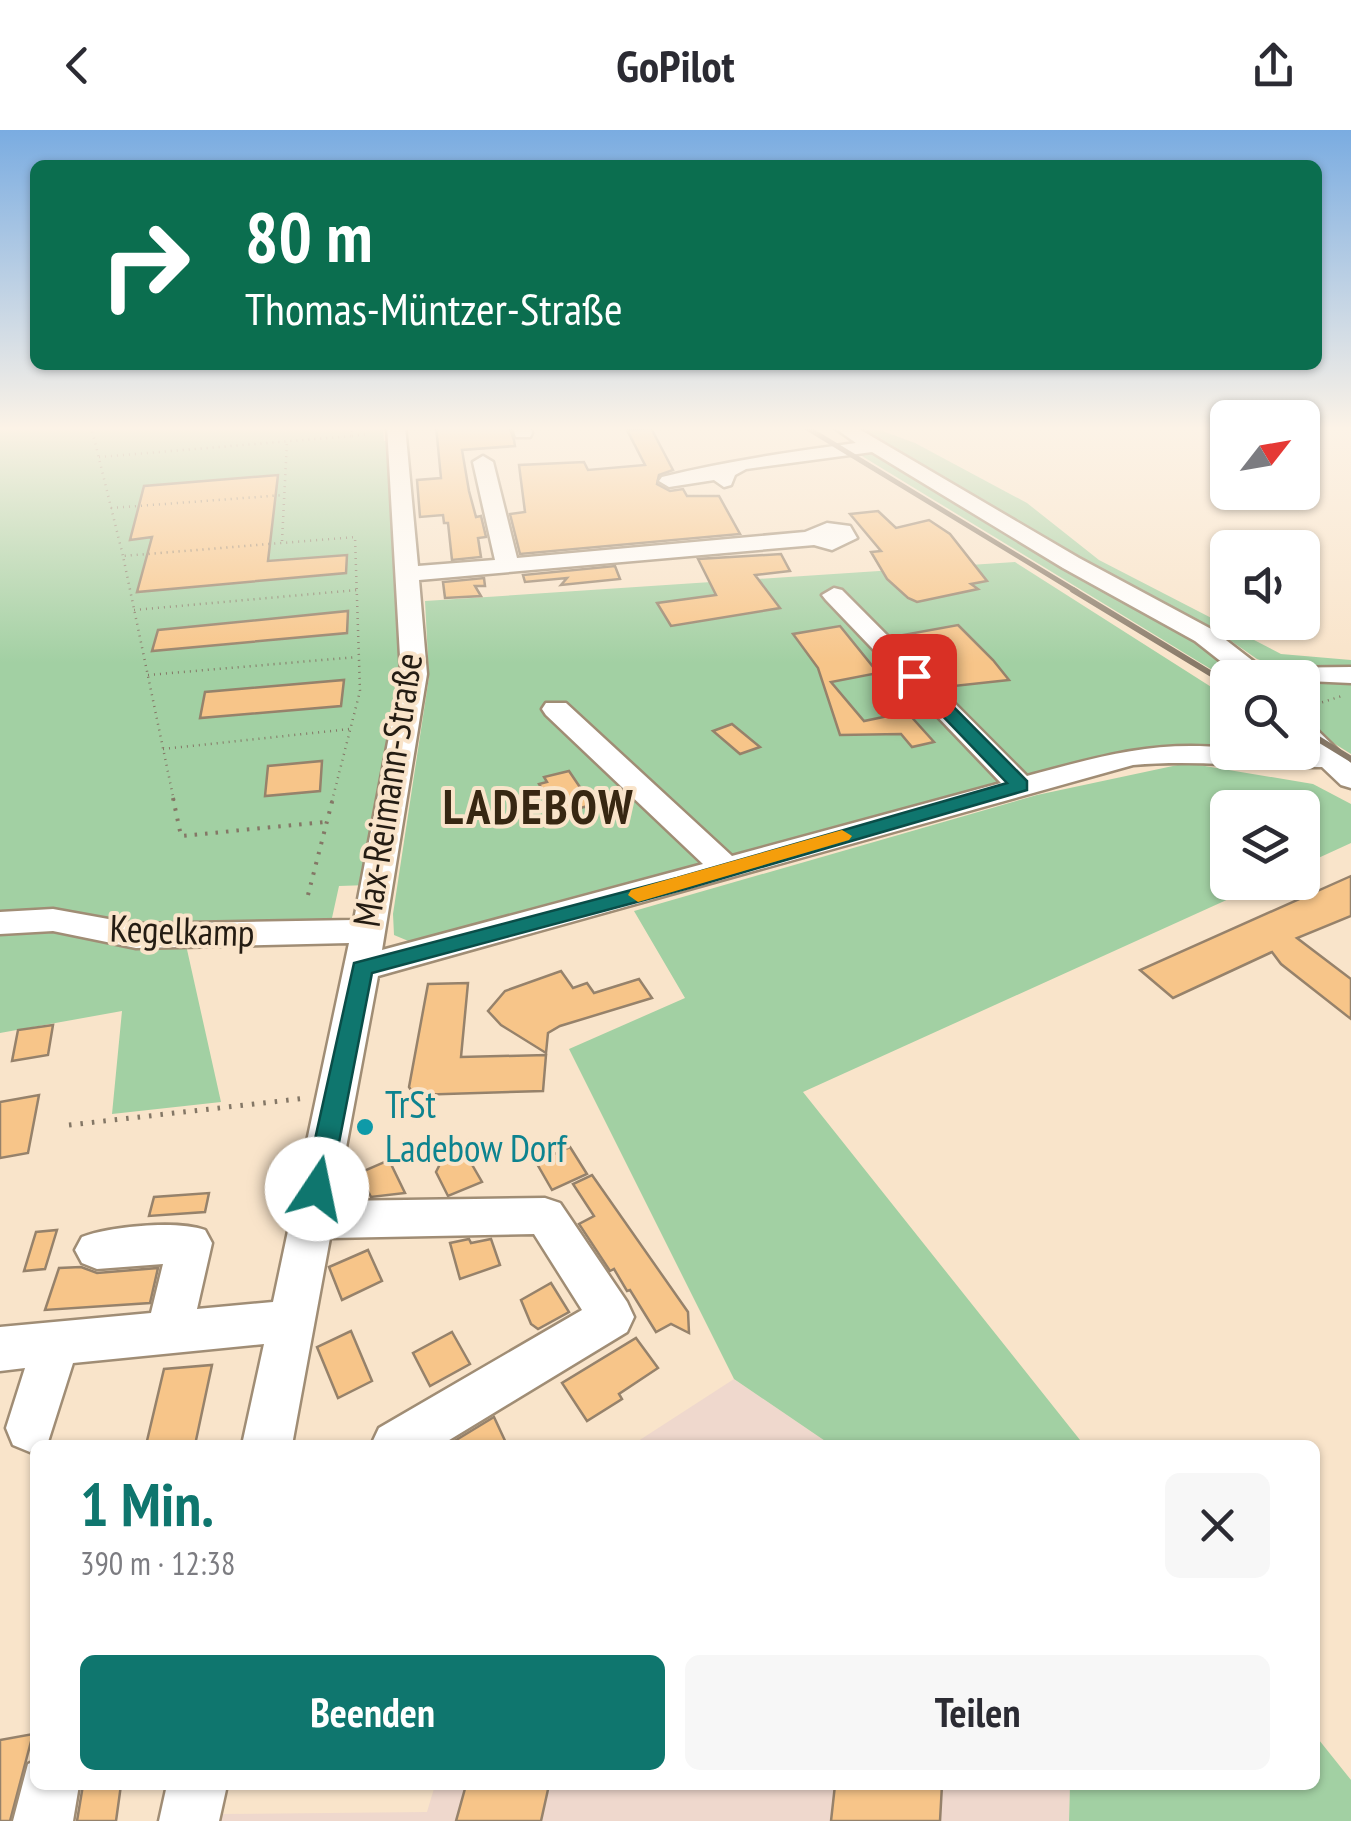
<!DOCTYPE html>
<html lang="de">
<meta charset="utf-8">
<style>
body{margin:0;font-family:"PT Sans Narrow",sans-serif;background:#f7f7f7;color:#2b2b33;height:100vh;display:flex;flex-direction:column;font-size:38px;white-space:nowrap}
*{box-sizing:border-box;margin:0}
p{font-size:32px;color:#7c7c81}
.icon{flex:none;width:55px;height:55px;fill:none;stroke:currentColor;stroke-width:2;stroke-linecap:round;stroke-linejoin:round}
.map{position:relative;flex:1;overflow:hidden}
.side{position:absolute;left:30px;top:1310px;width:1290px;height:350px;display:flex;flex-direction:column;background:#fff;border-radius:15px;box-shadow:0 2px 8px #0004}
.side>*{flex:none}
.banner{position:absolute;left:30px;top:30px;width:1292px;height:210px;border-radius:15px;box-shadow:0 2px 8px #0004;background:#0b6e4f;color:#fff;overflow:hidden}
.needle{width:65px;rotate:59deg}
.buttons{position:absolute;left:1210px;top:270px;display:grid;gap:20px}
.buttons a{display:grid;place-items:center;width:110px;height:110px;border-radius:15px;background:#fff;box-shadow:0 2px 8px #0004;font-size:50px}
.pin{position:absolute;display:grid;place-items:center;width:85px;height:85px;color:#fff;margin:-42px;border-radius:20px;box-shadow:0 5px 15px #0006}
.me{position:absolute;width:110px;margin:-55px;rotate:11deg;stroke-linejoin:round;filter:drop-shadow(0 0 8px #0008)}
.turn{display:flex;align-items:center;gap:35px;height:210px;padding:0 50px;font-size:45px}
.turn .icon{width:130px;height:130px;stroke-width:2.5}
.turn b{display:block;font-size:70px;line-height:85px}
.round{display:grid;place-items:center;flex:none;width:105px;height:105px;border-radius:15px;background:#f7f7f7}
.overview{display:flex;align-items:center;justify-content:space-between;height:170px;padding:0 50px}
h1{font-size:60px;font-weight:700;line-height:75px;color:#0f766e}
.button{display:flex;gap:20px;margin-top:auto;padding:20px 50px}
.button a{flex:1;height:115px;border-radius:15px;background:#0f766e;color:#fff;font-size:40px;font-weight:700;line-height:115px;text-align:center}
.button a+a{background:#f7f7f7;color:#2b2b33}
header{display:flex;justify-content:space-between;align-items:center;height:130px;padding:0 50px;background:#fff;font-size:45px;font-weight:700}
.map>svg:first-child{display:block}
.commercial{fill:#efd8cd}
.green{fill:#a2d0a3}
.building{fill:#f7c589;stroke:#96826b;stroke-width:2.5}
.lines{fill:none;stroke-linecap:round;stroke-linejoin:round}
.minor-casing{stroke:#a08d75;stroke-width:5}
.path-far2{stroke:#847766;stroke-width:2.5;stroke-dasharray:1 5;stroke-linecap:butt}
.path-far1{stroke:#847766;stroke-width:4;stroke-dasharray:2.5 8;stroke-linecap:butt}
.path{stroke:#847766;stroke-width:5;stroke-dasharray:2.5 9;stroke-linecap:butt}
.minor{fill:#fff;fill-rule:evenodd}
.rail-far1{stroke:#897a69;stroke-width:5}
.rail{stroke:#897a69;stroke-width:6}
.route{fill:#0f766e;stroke:#0a4d48;stroke-width:2.5}
.slow{fill:#f59e0b}
.culture-dot{fill:#0f9aa8;stroke:#f9e4ca;stroke-width:4}
.labels{text-anchor:middle;stroke-width:8;stroke-linejoin:round;paint-order:stroke}
.street-label{font-size:38px;fill:#241c13;stroke:#f9e4ca}
.culture-label{font-size:38px;fill:#0d838f;stroke:#f9e4ca;text-anchor:start}
.district-label{font-size:48px;font-weight:bold;letter-spacing:2.5px;fill:#372712;stroke:#f9e4ca}
</style>
<header><svg class="icon" aria-label="back" viewBox="0 0 24 24"><path d="M15 5l-7 7 7 7"/></svg>GoPilot<svg class="icon" aria-label="share" viewBox="0 0 24 24"><path d="M12 15V3M7 8l5-5 5 5M5 13v7h14v-7"/></svg></header>
<div class="map">
<svg width="1351" height="1691" viewBox="0 0 1351 1691">
<rect width="100%" height="100%" fill="#f9e4ca"/>
<g class="commercial">
<path d="M734 1249 831 1315H632Z"/>
<path d="M435 1655H1070L1069 1691H217L218 1684 427 1682Z"/>
</g>
<g class="green">
<path d="M0 296H390L383 300 384 311H390L407 557 369 755 339 756 330 797 186 815 221 972 112 984 122 881 0 903Z"/>
<path d="M850 296H869L915 313 1027 373 1099 430 1281 524 1351 530V541H1291L1257 529 1221 504 1114 451Z"/>
<path d="M857 323H874L1178 493 1244 547 1227 549Z"/>
<path d="M1015 432 1227 567V621L1166 616 1139 619 1041 646 1014 649 418 815 394 805 393 784 429 547 425 471Z"/>
<path d="M1351 550V624L1303 594 1302 552Z"/>
<path d="M1187 633 1313 654 1351 674V713L1303 735 1302 678H1228V752L1264 753 803 962 1084 1315H831L734 1249 569 919 685 868 634 781 1037 665Z"/>
<path d="M1315 1605 1351 1650V1691H1069L1070 1655H1315Z"/>
</g>
<g class="building">
<path d="M436 296H509L514 310 515 316 462 320 469 361 476 387 481 386 486 407 478 408 481 427 452 430 448 393H444L443 385 420 387 417 350 441 348Z"/>
<path d="M651 298 673 340 659 345 657 354 670 361 683 359 687 366H719L740 404 520 424 510 384 525 382 519 335 584 332 588 340 645 335 627 300Z"/>
<path d="M278 345 268 431 347 425 346 443 137 462 152 407 130 410 144 356Z"/>
<path d="M878 381 896 398 929 390 950 404 987 451 971 454 978 459 917 472 908 468 887 449 871 422 881 421 850 384Z"/>
<path d="M781 424 790 441 755 445 780 478 671 496 657 473 716 465 698 429Z"/>
<path d="M615 436 620 449 561 455 567 448 525 452 523 445Z"/>
<path d="M484 448 485 456H475L481 466 445 468 443 452Z"/>
<path d="M348 481 347 503 152 521 158 500Z"/>
<path d="M958 495 993 530 1009 550 954 556 903 505Z"/>
<path d="M840 496 878 543 831 552 864 591 907 582 934 612 912 617 901 604 840 605 818 538 793 504Z"/>
<path d="M344 550 341 576 200 588 205 562Z"/>
<path d="M732 594 760 617 740 624 713 601Z"/>
<path d="M322 631 320 661 265 666 268 636Z"/>
<path d="M569 641 592 675 557 684 539 654 547 652 544 647Z"/>
<path d="M1351 746V786L1297 808 1351 849V889L1281 834 1272 822 1173 868 1140 840Z"/>
<path d="M561 841 573 858 587 853 594 863 639 849 652 868 560 896 548 903 546 923 501 895 488 881 505 861Z"/>
<path d="M468 853 461 927 546 925 543 961 414 965 409 957 428 854Z"/>
<path d="M53 895 48 925 12 931 18 900Z"/>
<path d="M39 965 28 1023 0 1028V972Z"/>
<path d="M570 1017 587 1044 552 1060 536 1032Z"/>
<path d="M467 1026 482 1052 448 1066 436 1042 440 1034Z"/>
<path d="M389 1030 405 1063 371 1067 359 1043Z"/>
<path d="M592 1045 688 1182 689 1203 671 1194 656 1202 630 1160 627 1161 614 1139 610 1141 579 1094 594 1086 573 1054Z"/>
<path d="M209 1063 205 1082 149 1086 154 1067Z"/>
<path d="M57 1100 45 1139 24 1141 36 1102Z"/>
<path d="M469 1109 471 1113 491 1109 500 1135 460 1149 450 1113Z"/>
<path d="M368 1120 382 1151 342 1170 329 1137Z"/>
<path d="M81 1137 97 1143 158 1138 150 1173 45 1180 59 1138Z"/>
<path d="M551 1153 569 1182 538 1199 531 1194 521 1170Z"/>
<path d="M351 1201 372 1251 338 1268 317 1217Z"/>
<path d="M452 1202 470 1234 430 1256 413 1223Z"/>
<path d="M636 1208 658 1238 619 1264 622 1269 587 1291 562 1253Z"/>
<path d="M212 1235 195 1315H146L164 1239Z"/>
<path d="M494 1287 507 1315H448Z"/>
<path d="M33 1604 10 1691H0V1610Z"/>
<path d="M83 1655H121L116 1691H77Z"/>
<path d="M466 1655H549L541 1691H456Z"/>
<path d="M835 1655H942L940 1691H831Z"/>
</g>
<g class="lines">
<g class="minor-casing">
<g id="minor">
<path d="M387 296H405L418 436 495 430 473 332 483 326 493 332 517 428 805 402 827 393 850 396 857 408 832 420 814 415 419 450 427 544 382 820 703 734 546 585 542 579 546 573H566L732 726 1001 653 826 470 822 465 834 458 842 460 1027 646C1098 627 1153 610 1228 618V622H1302V593L1312 595 1351 633V658L1341 655 1322 637C1258 638 1196 629 1133 635L378 846 336 1071 545 1068 560 1073 627 1172 634 1187 627 1202 441 1315H371L379 1298 582 1180 534 1104 330 1108 292 1315H242L264 1214 73 1233 47 1315H35L30 1322 13 1315 6 1298 25 1238 0 1241V1197L151 1183 163 1134 97 1139 82 1133 75 1120 82 1107C110 1096 177 1090 205 1100L212 1113 197 1179 273 1172 349 813 136 818 53 801 0 804V782L53 779 136 794 354 790 401 544Z"/>
<path d="M512 296H530L532 303 530 307H516Z"/>
<path d="M832 296H854L1079 428 1213 500 1262 538 1351 537V553L1242 548 1195 511 1063 438 872 322 746 339 735 345 731 355 724 357 714 350 669 357 659 351 662 347C726 331 790 322 856 313Z"/>
<path d="M35 1631V1655H79L73 1691H13L28 1634Z"/>
<path d="M167 1655H227L219 1691H159Z"/>
</g>
</g>
<g class="path-far2">
<path d="M91 296 123 426"/>
<path d="M352 306 367 304"/>
<path d="M99 327 352 306 351 296"/>
<path d="M111 378 284 365"/>
<path d="M282 411 287 311"/>
<path d="M134 480 357 460"/>
<path d="M148 545 357 527"/>
<path d="M1304 583V578L1342 566"/>
<path d="M163 619 350 599"/>
<path d="M174 671 123 426 355 407 360 561 332 671"/>
</g>
<g class="path-far1">
<path d="M173 668 181 706 325 692"/>
<path d="M308 765 333 668"/>
</g>
<path class="path" d="M69 995 307 968"/>
<use href="#minor" class="minor"/>
<path class="rail-far1" d="M804 296 1077 462"/>
<g class="rail">
<path d="M1073 460 1228 554"/>
<path d="M1302 599 1351 629"/>
</g>
</g>
<linearGradient id="sky" x2="0" y2="1"><stop stop-color="#7aace1"/><stop offset="0.56" stop-color="#fcf3e7"/><stop offset="1" stop-color="#fcf3e7" stop-opacity="0"/></linearGradient>
<rect width="1351" height="533" fill="url(#sky)"/>
<path class="route" d="M908 543H920L1027 651V660L689 758 372 843 330 1059 327 1067 317 1070 307 1067 304 1059 354 833 677 748 1007 653 908 550Z"/>
<path class="slow" d="M842 700 852 706 849 710 638 772 628 765 631 760Z"/>
<circle class="culture-dot" cx="365" cy="997" r="10"/>
<g class="labels">
<g class="street-label">
<text transform="translate(388 660) rotate(-81)" y="13">Max-Reimann-Straße</text>
<text transform="translate(182 801) rotate(2)" y="13">Kegelkamp</text>
</g>
<g class="culture-label">
<text x="385" y="988">TrSt<tspan x="385" dy="44">Ladebow Dorf</tspan></text>
</g>
<g class="district-label">
<text x="539" y="694">LADEBOW</text>
</g>
</g>
</svg>
<div class="buttons">
<a><svg class="needle" viewBox="-14 -14 28 28"><path d="M0-13l5 13h-10z" fill="#e53935"/><path d="M0 13l5-13h-10z" fill="#7c7c81"/></svg></a>
<a><svg class="icon" aria-label="sound" viewBox="0 0 24 24"><path d="M4 9h4l5-4v14l-5-4H4zM17 9q2 3 0 6"/></svg></a>
<a><svg class="icon" aria-label="search" viewBox="0 0 24 24"><circle cx="10" cy="10" r="6"/><path d="M15 15l6 6"/></svg></a>
<a><svg class="icon" aria-label="layers" viewBox="0 0 24 24"><path d="M12 4l9 5-9 5-9-5zM3 14l9 5 9-5"/></svg></a>
</div>
<div class="pin" style="left:914px;top:546px;background:#d93025"><svg class="icon" aria-label="arrive" viewBox="0 0 24 24"><path d="M6 21V4h12l-3 4 3 4H6"/></svg></div>
<svg class="me" style="left:317px;top:1059px" viewBox="-20 -20 40 40"><circle r="19" fill="#fff"/><path d="M0-13L10 11 0 6-10 11z" fill="#0f766e"/></svg>
<div class="banner">
<div class="turn"><svg class="icon" aria-label="right" viewBox="0 0 24 24"><path d="M7 20v-9h11M14 6l5 5-5 5"/></svg><div><b>80 m</b>Thomas-Müntzer-Straße</div></div>
</div>
<section class="side">
<div class="overview"><div><h1>1 Min.</h1><p>390 m · 12:38</p></div><a class="round"><svg class="icon" aria-label="close" viewBox="0 0 24 24"><path d="M6 6l12 12M18 6L6 18"/></svg></a></div>
<div class="button"><a>Beenden</a><a>Teilen</a></div>
</section>
</div>
